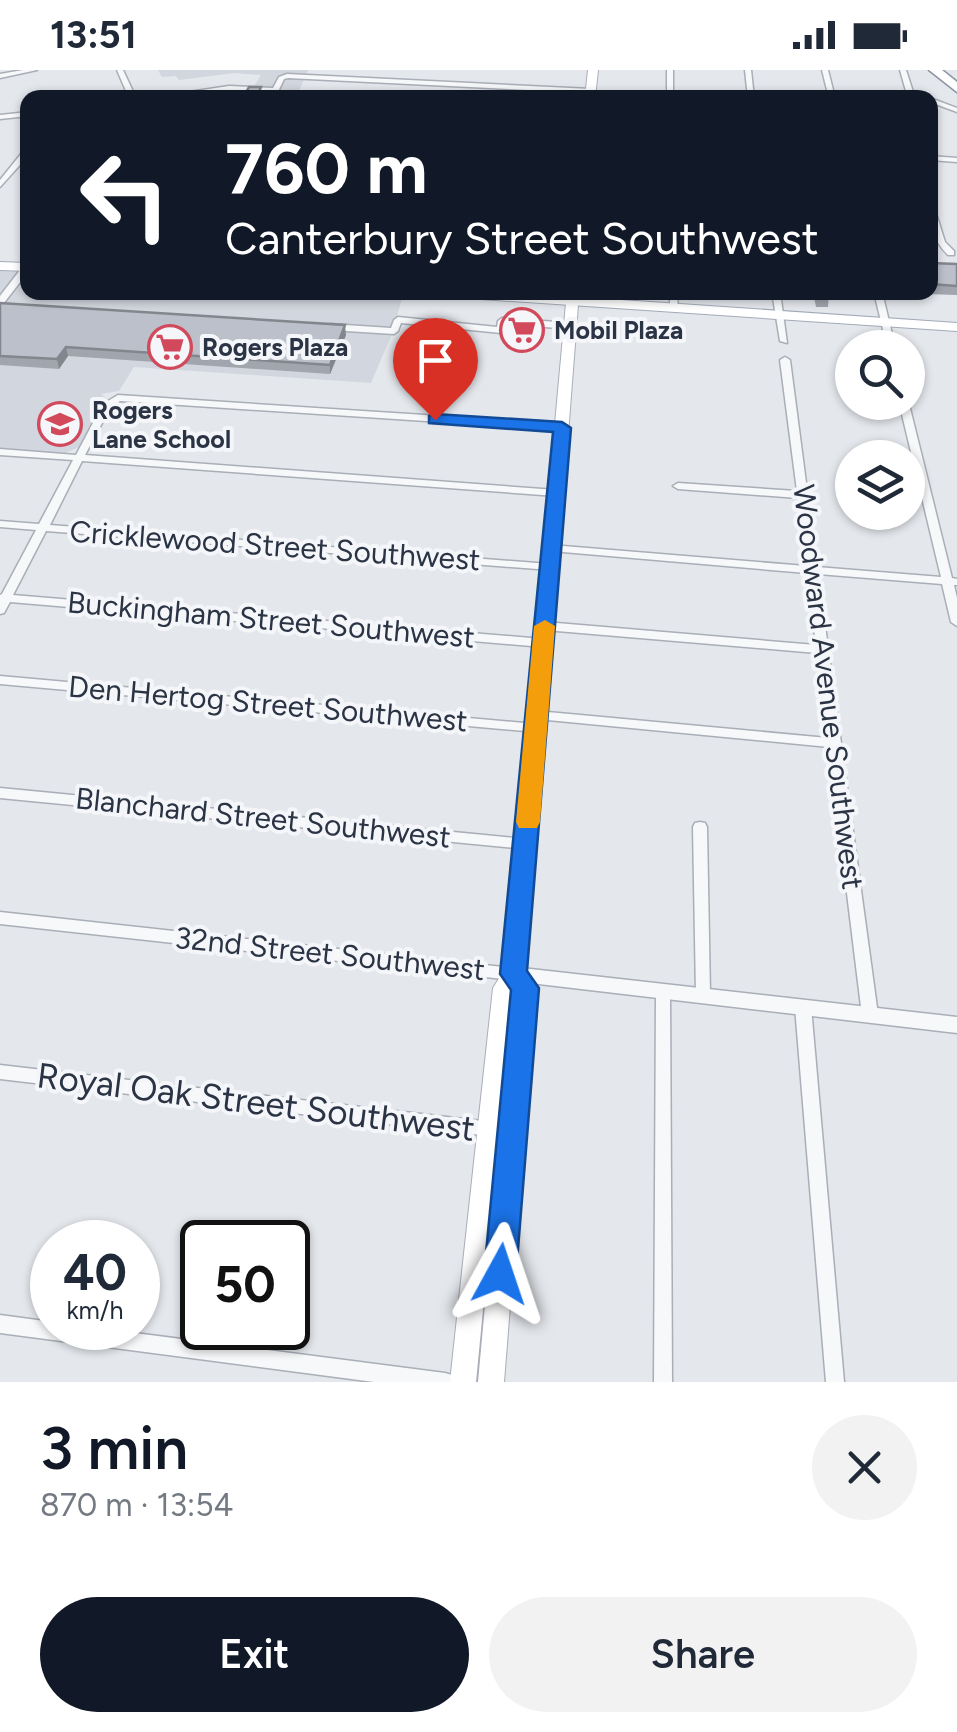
<!DOCTYPE html>
<meta charset="utf-8">
<style>
body{margin:0;font-family:Figtree,sans-serif;background:#f2f2f3;color:#1f2937;height:100vh;display:flex;flex-direction:column;font-size:38px;white-space:nowrap}
*{box-sizing:border-box;margin:0}
p{font-size:32px;color:#747a83}
.icon{flex:none;width:55px;height:55px;fill:none;stroke:currentColor;stroke-width:2;stroke-linecap:round;stroke-linejoin:round}
.map{position:relative;height:1312px;overflow:hidden}
.side{display:flex;flex-direction:column;background:#fff;flex:1}
.side>*{flex:none}
.hud{position:absolute;left:20px;top:20px;width:918px;height:210px;border-radius:20px;box-shadow:0 2px 8px #0004;background:#111827;color:#fff;overflow:hidden}
.buttons{position:absolute;left:835px;top:260px;display:grid;gap:20px}
.buttons a{display:grid;place-items:center;width:90px;height:90px;border-radius:50%;background:#fff;box-shadow:0 2px 8px #0004;font-size:50px}
.speed{position:absolute;left:30px;top:1150px;display:flex;gap:20px;font-size:50px;font-weight:700;text-align:center}
.speed>*{display:grid;place-content:center;width:130px;height:130px;border-radius:50%;background:#fff;box-shadow:0 2px 8px #0004;line-height:1}
.speed small{font-size:25px;font-weight:400}
.speed .limit{border:5px solid #111;border-radius:15px;background:#fff;color:#111}
.pin{position:absolute;display:grid;place-items:center;width:85px;height:85px;color:#fff;margin:-102px -42px;border-radius:50% 50% 50% 0;rotate:-45deg;box-shadow:0 0 10px #0007}
.pin .icon{rotate:45deg}
.me{position:absolute;width:110px;margin:-55px;rotate:5deg;stroke-linejoin:round;filter:drop-shadow(0 0 8px #0008)}
.turn{display:flex;align-items:center;gap:35px;height:210px;padding:0 40px;font-size:45px}
.turn .icon{width:130px;height:130px;stroke-width:2.5}
.turn b{display:block;font-size:70px;line-height:85px}
.round{display:grid;place-items:center;flex:none;width:105px;height:105px;border-radius:52px;background:#f2f2f3}
.overview{display:flex;align-items:center;justify-content:space-between;height:170px;padding:0 40px}
h1{font-size:60px;font-weight:600;line-height:75px;color:#111827}
.action{display:flex;gap:20px;margin-top:auto;padding:20px 40px}
.action a{flex:1;height:115px;border-radius:60px;background:#111827;color:#fff;font-size:40px;font-weight:600;line-height:115px;text-align:center}
.action a+a{background:#f2f2f3;color:#1f2937}
.status{display:flex;justify-content:space-between;align-items:center;height:70px;padding:0 50px;background:#fff;direction:ltr}
.status svg{height:28px;fill:currentColor}
.map>svg:first-child{display:block}
.built{fill:#d2d6de}
.lines{fill:none;stroke-linecap:round;stroke-linejoin:round}
.minor-casing{stroke:#a9aeb7;stroke-width:3}
.tertiary-casing{stroke:#a9aeb7;stroke-width:3}
.secondary-casing{stroke:#a9aeb7;stroke-width:2}
.primary-casing{stroke:#a3abb8;stroke-width:2}
.motorway-casing{stroke:#8b94a3;stroke-width:3}
.minor{fill:#f7f8fa;fill-rule:evenodd}
.tertiary{fill:#f7f8fa;fill-rule:evenodd}
.secondary{fill:#fff;fill-rule:evenodd}
.primary{fill:#fff;fill-rule:evenodd}
.motorway{fill:#fff;fill-rule:evenodd}
.wall{fill:#a1a5ae}
.shaded-wall{fill:#83868d}
.building{fill:#bbc0ca;stroke:#83868d;stroke-width:2.5}
.route{fill:#1a73e8;stroke:#114b97;stroke-width:2.5}
.slow{fill:#f59e0b}
.labels{text-anchor:middle;stroke-width:8;stroke-linejoin:round;paint-order:stroke}
.far-poi-label{font-size:25px;font-weight:bold;fill:#2b3445;stroke:#f4f6f9;text-anchor:start}
.street-label{font-size:30px;fill:#2b3445;stroke:#f4f6f9}
.near-street-label{font-size:35px;fill:#2b3445;stroke:#f4f6f9}
</style>
<div class="status"><b>13:51</b><svg viewBox="0 0 49 12"><path d="M0 12V9h3v3zM5 12V6h3v6zM10 12V3h3v9zM15 12V0h3v12zM26 1h20v11H26zM47 4h2v5h-2z"/></svg></div>
<div class="map">
<svg width="957" height="1312" viewBox="0 0 957 1312">
<rect width="100%" height="100%" fill="#e4e7ec"/>
<g class="built">
<path d="M158 0H308L299 21 420 27H227L224 18H253L261 5 234 3 179 10 176 6 162 7Z"/>
<path d="M0 201 27 202 28 222 403 225 392 264 371 313 134 297 119 321 101 324 107 329 79 377 65 383 0 378Z"/>
</g>
<g class="lines">
<g class="minor-casing">
<g id="minor">
<path d="M23 0H37L0 8V4Z"/>
<path d="M117 0H123L136 28H129Z"/>
<rect x="667" y="0" width="6" height="28"/>
<path d="M745 0H751L754 28H748Z"/>
<path d="M822 0H828L835 28H829Z"/>
<path d="M900 0H906L915 28H908Z"/>
<path d="M287 4 591 19 594 21 591 23 288 8 284 9 275 28H268L271 22 229 20 171 28H149L229 16 273 18 279 7Z"/>
<path d="M930 28 957 38V42L930 32Z"/>
<path d="M28 42V46L0 49V45Z"/>
<path d="M25 79H28V86L0 117V110Z"/>
<path d="M930 86 957 88V92L930 90Z"/>
<path d="M930 135 934 137 945 172 954 181V185H948C933 170 930 156 930 135Z"/>
<path d="M24 195H28V202L3 234 0 235V226Z"/>
<path d="M670 222H678L677 240 670 238Z"/>
<path d="M772 222H780L787 273 780 271Z"/>
<path d="M874 222H882L893 268 892 270 885 268Z"/>
<path d="M398 247 497 257 498 251 502 248 571 253 575 256 571 259 506 254 505 260 501 263 401 253 398 261 394 264 330 260 326 257 330 254 391 258 394 250Z"/>
<path d="M785 287 790 290 817 497 941 507 899 332H908V330L952 508 957 509V515H954L957 528V556L951 552 942 514 818 504 878 945 875 950 870 951 865 950 862 945 829 677 537 649 531 645 537 641 828 668 817 583 545 560 539 556 545 552 816 575 807 503 551 481 546 478 551 475 806 496 798 428 678 419 673 416 678 413 797 421 780 290Z"/>
<path d="M118 325 562 354 567 357 562 360 120 331 110 338 85 385 556 420 561 423 556 426 82 391 50 455 550 494 556 497 550 500 46 461 13 525 543 569 549 573 543 577 10 532 4 543 0 544V525L2 524 36 460 0 457V451L39 454 73 390 0 385V379L76 385 103 334Z"/>
<path d="M0 606 536 654 542 658 536 662 0 614Z"/>
<path d="M0 718 526 769 531 770 533 774 531 778 526 779 0 728Z"/>
<path d="M700 752 705 753 707 757 710 925 708 929 703 931 698 929 696 925 693 757 695 753Z"/>
<path d="M0 842 513 898 518 900 520 904 518 908 513 910 0 854Z"/>
<path d="M663 915 668 917 670 921 672 1312H654L656 921 658 917Z"/>
<path d="M803 931 808 933 811 937 844 1312H826L795 937 798 933Z"/>
<path d="M0 995 490 1052 496 1054 498 1059 496 1064 490 1066 0 1009Z"/>
<path d="M0 1245 52 1252V1258H96L445 1303 452 1305 454 1312H374L0 1263Z"/>
</g>
</g>
<g class="tertiary-casing">
<path id="tertiary" d="M513 897 957 947V963L513 911 507 909 504 904 507 899Z"/>
</g>
<g class="secondary-casing">
<g id="secondary">
<path d="M588 0H598L595 28H585Z"/>
<path d="M567 222H579L534 805 524 902 535 918 504 1312H478L514 919 476 1312H450L493 918 503 902 514 805Z"/>
</g>
</g>
<g class="primary-casing">
<g id="primary">
<path d="M0 192 28 193V201L0 200Z"/>
<path d="M430 222H505L957 253V261L436 226Z"/>
</g>
</g>
<g class="motorway-casing">
<path id="motorway" d="M929 0H942L957 12V22Z"/>
</g>
<use href="#minor" class="minor"/>
<use href="#tertiary" class="tertiary"/>
<use href="#secondary" class="secondary"/>
<use href="#primary" class="primary"/>
<use href="#motorway" class="motorway"/>
</g>
<g class="wall">
<path d="M930 193 957 194V225L926 224 930 222Z"/>
<path d="M813 222H829L828 237H816Z"/>
<path d="M0 233 346 265 330 304 68 286 59 299 0 295Z"/>
</g>
<g class="shaded-wall">
<path d="M345 255 346 265 330 304V295Z"/>
<path d="M66 277 68 286 59 299 57 289Z"/>
</g>
<g class="building">
<path d="M249 17H261L256 28H243Z"/>
<path d="M930 193 957 194V216L930 214Z"/>
<path d="M816 222H829L830 228 818 227Z"/>
<path d="M0 233 345 255 330 295 66 277 57 289 0 286Z"/>
</g>
<path class="route" d="M435 344 562 352 571 358 527 901 539 918 516 1204 512 1215 500 1220 489 1215 484 1204 511 920 500 904 553 362 429 353V346Z"/>
<path class="slow" d="M545 550 555 556 540 752 537 758H519L516 752 534 556Z"/>
<defs>
<g id="supermarket-ring" transform="scale(2.25)"><circle r="9.5" fill="#f4f6f9" stroke="#d1495b" stroke-width="1.5"/><path d="M-6-5.5h2.5l.6 2H6L4.5 2H-2.5L-4.4-4H-6ZM-1.5 3.2a1.3 1.3 0 1 0 .1 0ZM3 3.2a1.3 1.3 0 1 0 .1 0Z" fill="#d1495b"/></g>
<g id="school-ring" transform="scale(2.25)"><circle r="9.5" fill="#f4f6f9" stroke="#d1495b" stroke-width="1.5"/><path d="M0-5L7-2L0 1L-7-2ZM-4 1L0 2.5L4 1V4Q0 6-4 4Z" fill="#d1495b"/></g>
</defs>
<g fill-rule="evenodd">
<use href="#supermarket-ring" x="522" y="260"/>
<use href="#supermarket-ring" x="170" y="277"/>
<use href="#school-ring" x="60" y="354"/>
</g>
<g class="labels">
<g class="far-poi-label">
<text x="554" y="269">Mobil Plaza</text>
<text x="202" y="286">Rogers Plaza</text>
<text x="92" y="349">Rogers<tspan x="92" dy="29">Lane School</tspan></text>
</g>
<g class="street-label">
<text transform="translate(275 476) rotate(4)" y="10">Cricklewood Street Southwest</text>
<text transform="translate(271 550) rotate(5)" y="10">Buckingham Street Southwest</text>
<text transform="translate(828 617) rotate(83)" y="10">Woodward Avenue Southwest</text>
<text transform="translate(268 634) rotate(5)" y="10">Den Hertog Street Southwest</text>
<text transform="translate(263 748) rotate(6)" y="10">Blanchard Street Southwest</text>
<text transform="translate(330 884) rotate(6)" y="10">32nd Street Southwest</text>
</g>
<g class="near-street-label">
<text transform="translate(256 1032) rotate(7)" y="12">Royal Oak Street Southwest</text>
</g>
</g>
</svg>
<div class="buttons">
<a><svg class="icon" aria-label="search" viewBox="0 0 24 24"><circle cx="10" cy="10" r="6"/><path d="M15 15l6 6"/></svg></a>
<a><svg class="icon" aria-label="layers" viewBox="0 0 24 24"><path d="M12 4l9 5-9 5-9-5zM3 14l9 5 9-5"/></svg></a>
</div>
<div class="speed"><div>40<small>km/h</small></div><div class="limit">50</div></div>
<div class="pin" style="left:435px;top:350px;background:#d93025"><svg class="icon" aria-label="arrive" viewBox="0 0 24 24"><path d="M6 21V4h12l-3 4 3 4H6"/></svg></div>
<svg class="me" style="left:500px;top:1204px" viewBox="-20 -20 40 40"><path d="M0-17L14 15 0 8-14 15z" fill="#1a73e8" stroke="#fff" stroke-width="4"/></svg>
<div class="hud">
<div class="turn"><svg class="icon" aria-label="left" viewBox="0 0 24 24"><path d="M17 20v-9H6M10 6l-5 5 5 5"/></svg><div><b>760 m</b>Canterbury Street Southwest</div></div>
</div>
</div>
<section class="side">
<div class="overview"><div><h1>3 min</h1><p>870 m · 13:54</p></div><a class="round"><svg class="icon" aria-label="close" viewBox="0 0 24 24"><path d="M6 6l12 12M18 6L6 18"/></svg></a></div>
<div class="action"><a>Exit</a><a>Share</a></div>
</section>
